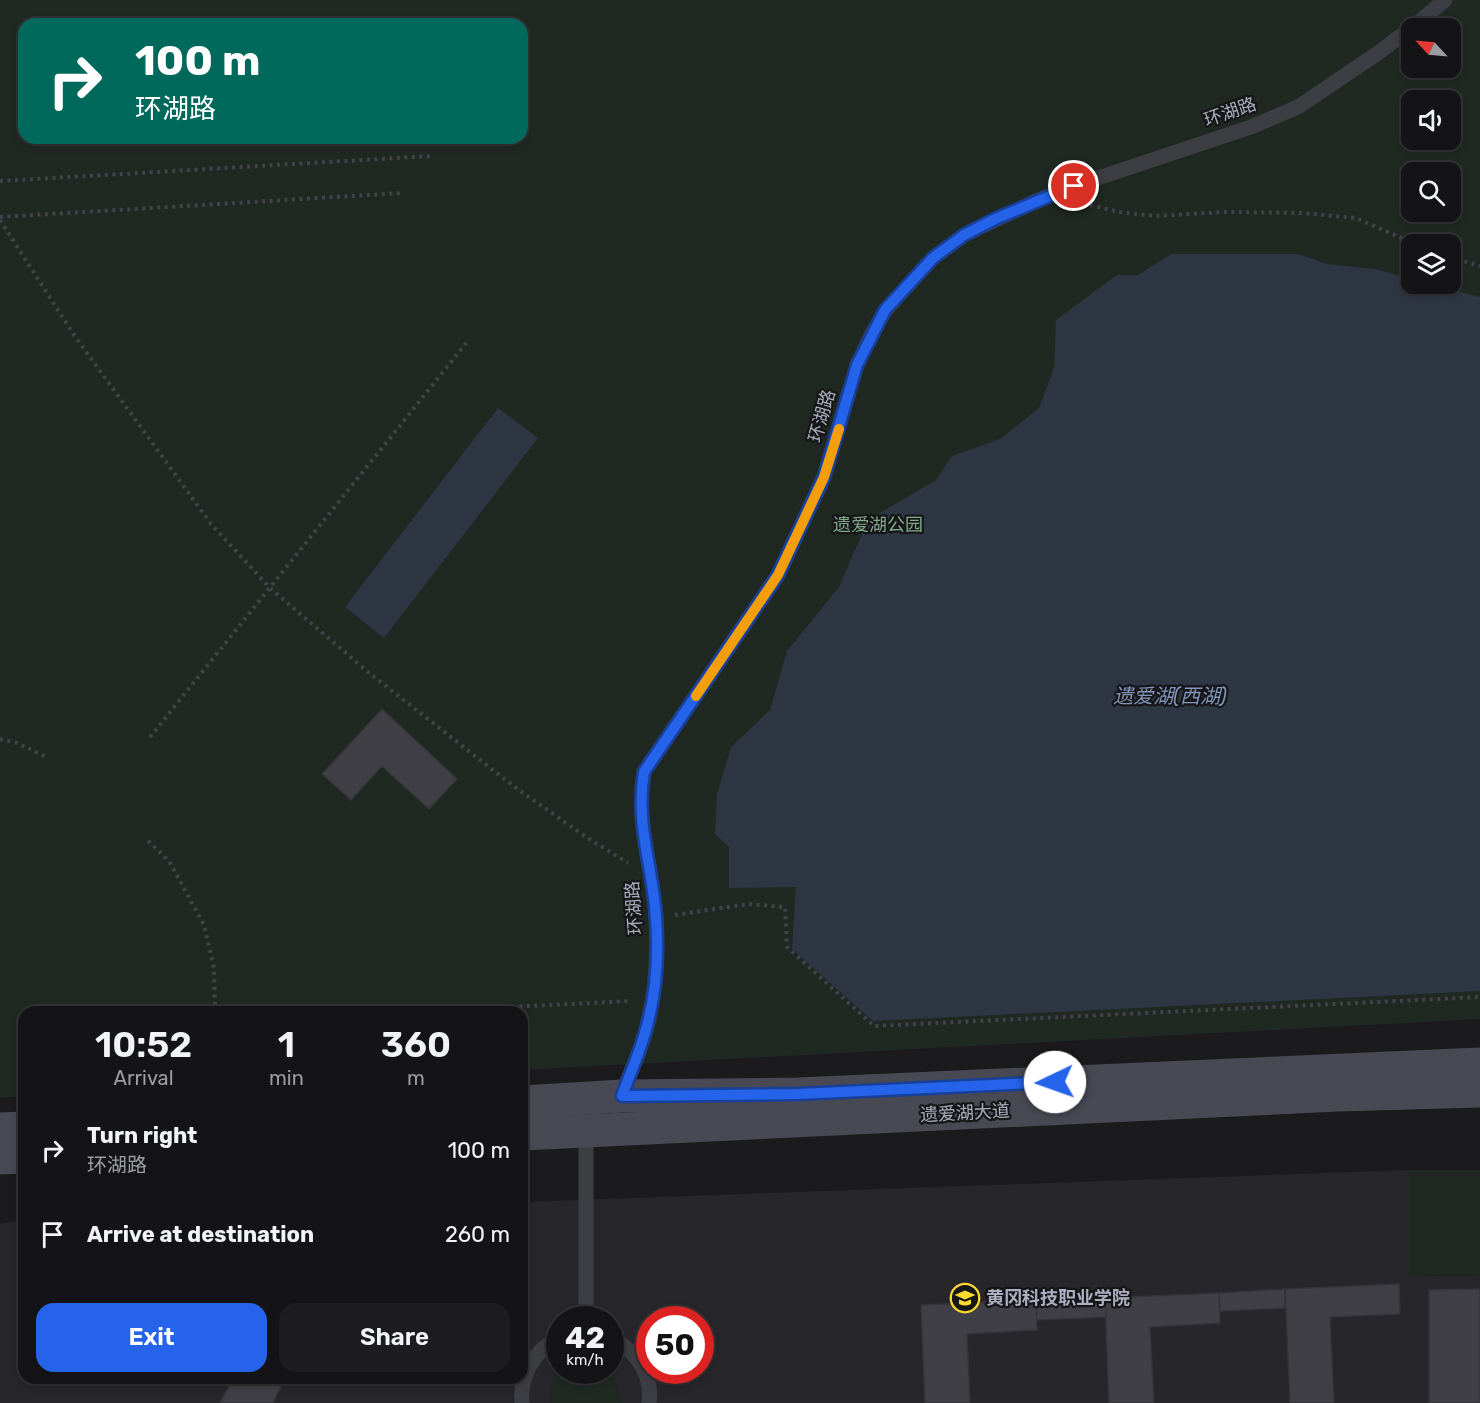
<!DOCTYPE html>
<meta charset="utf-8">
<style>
body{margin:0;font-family:Rubik,"Noto Sans SC",sans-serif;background:#1d1d1f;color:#f1f3f6;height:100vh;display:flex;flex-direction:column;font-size:22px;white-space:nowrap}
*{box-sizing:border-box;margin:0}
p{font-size:20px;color:#9d9ea1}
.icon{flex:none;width:33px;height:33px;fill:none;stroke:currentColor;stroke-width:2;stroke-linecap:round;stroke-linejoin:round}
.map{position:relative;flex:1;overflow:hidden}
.sheet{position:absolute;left:18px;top:1006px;width:510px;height:378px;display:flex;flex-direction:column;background:#141416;border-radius:18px;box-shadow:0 3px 9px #0003,0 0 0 2px #333335}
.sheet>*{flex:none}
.banner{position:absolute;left:18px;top:18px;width:510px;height:126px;border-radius:18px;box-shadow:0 3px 9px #0003,0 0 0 2px #333335;background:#00695c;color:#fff;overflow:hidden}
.needle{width:39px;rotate:296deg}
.fabs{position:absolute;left:1401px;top:18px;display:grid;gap:12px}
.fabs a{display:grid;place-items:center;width:60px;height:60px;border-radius:12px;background:#141416;box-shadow:0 3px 9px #0003,0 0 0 2px #333335;font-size:30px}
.speed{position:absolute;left:546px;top:1306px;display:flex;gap:12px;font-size:30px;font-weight:700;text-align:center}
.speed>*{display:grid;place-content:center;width:78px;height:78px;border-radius:50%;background:#141416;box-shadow:0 3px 9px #0003,0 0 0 2px #333335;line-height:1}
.speed small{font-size:15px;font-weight:400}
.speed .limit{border:9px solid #d22;background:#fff;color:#111}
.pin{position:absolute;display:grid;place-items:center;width:51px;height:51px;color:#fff;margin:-26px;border:3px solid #fff;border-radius:50%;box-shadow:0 2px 6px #0007}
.me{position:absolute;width:66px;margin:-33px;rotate:267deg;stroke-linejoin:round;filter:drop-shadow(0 0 4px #0008)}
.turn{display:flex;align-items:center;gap:21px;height:126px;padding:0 18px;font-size:27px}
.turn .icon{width:78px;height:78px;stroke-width:2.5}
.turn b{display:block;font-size:42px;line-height:51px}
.eta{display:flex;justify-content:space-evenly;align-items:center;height:102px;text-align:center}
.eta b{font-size:36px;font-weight:600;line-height:42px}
.cta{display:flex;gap:12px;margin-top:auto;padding:12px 18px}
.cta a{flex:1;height:69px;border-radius:18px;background:#2563eb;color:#fff;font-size:24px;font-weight:600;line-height:69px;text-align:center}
.cta a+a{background:#1d1d1f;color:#f1f3f6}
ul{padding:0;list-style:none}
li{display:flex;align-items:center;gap:18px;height:84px;padding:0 18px}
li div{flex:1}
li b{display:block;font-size:22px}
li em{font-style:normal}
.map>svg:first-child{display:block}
.built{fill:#27262a;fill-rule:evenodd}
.green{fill:#1f2922;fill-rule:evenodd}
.water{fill:#2e3643}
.building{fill:#403f45;stroke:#353439;stroke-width:1.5}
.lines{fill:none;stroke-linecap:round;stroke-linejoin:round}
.path{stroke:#41424a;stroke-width:4;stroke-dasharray:3 4.5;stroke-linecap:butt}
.lane{stroke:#3d3d44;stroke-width:15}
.secondary{stroke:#484953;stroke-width:33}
.route-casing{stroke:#184099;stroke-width:15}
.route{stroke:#2563eb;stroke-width:10}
.slow{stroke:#f59e0b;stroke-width:10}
.labels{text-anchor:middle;stroke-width:4.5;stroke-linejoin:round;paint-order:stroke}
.street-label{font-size:18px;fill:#abaebe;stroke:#161518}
.park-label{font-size:18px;fill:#81aa8a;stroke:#161518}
.poi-label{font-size:18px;font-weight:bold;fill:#abaebe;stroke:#161518;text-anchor:start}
.water-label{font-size:20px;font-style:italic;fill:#8096bb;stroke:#161518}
</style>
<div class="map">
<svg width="1480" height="1403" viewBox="0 0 1480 1403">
<rect width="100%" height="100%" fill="#1b1a1d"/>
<path class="built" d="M1409 1170V1276L1480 1275V1403H0V1224L23 1220 24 1378H522V1202ZM560 1320H610V1371H560ZM650 1320H700V1371H650Z"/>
<g class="green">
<path d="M0 0H1480V1019L522 1070V1012H24V1096L0 1098ZM24 24H522V138H24ZM1412 28H1450V68H1412ZM1412 100H1450V140H1412ZM1412 172H1450V212H1412ZM1412 244H1450V284H1412Z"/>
<path d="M1409 1170H1480V1275L1409 1276Z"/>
<path d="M563 1371H608C617 1381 620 1389 621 1403H549C549 1389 553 1381 563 1371Z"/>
</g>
<g class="water">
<path d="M1171 254H1298L1327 264 1375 269 1411 279 1412 284H1430L1480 297V991L873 1021 792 949 796 887 729 888V847L715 834 717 794 731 747 770 710 787 651 839 587 868 520 936 480 952 456 1000 439 1039 408 1054 368 1056 320 1117 275H1138Z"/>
<path d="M498 408 538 438 384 638 345 607Z"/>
</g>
<g class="building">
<path d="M382 709 457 779 429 809 382 766 351 800 322 774Z"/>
<path d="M1399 1284 1400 1314 1330 1317 1334 1403H1290L1285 1289Z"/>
<path d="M1285 1289V1308L1220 1311 1219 1293Z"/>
<path d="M1480 1289V1403H1429V1290Z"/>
<path d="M1219 1293 1220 1323 1150 1327 1154 1403H1109L1105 1298Z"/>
<path d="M1105 1298 1106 1317 1036 1320V1300Z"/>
<path d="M1036 1300 1037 1330 967 1334 970 1403H925L921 1305Z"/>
<path d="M233 1378H285L273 1403H220Z"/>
</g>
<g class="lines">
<g class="path">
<path d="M0 181 432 156"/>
<path d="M1090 205 1119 212 1156 216 1225 212 1302 213 1356 218 1415 244"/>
<path d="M0 217 402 193"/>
<path d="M0 220 74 335 211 524 270 588 368 672 516 788 586 837 628 863"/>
<path d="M1450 257 1480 266"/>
<path d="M150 737 467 342"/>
<path d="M0 739 17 743 48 758"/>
<path d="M148 841 169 861 204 925 214 968 215 1012"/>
<path d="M675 915 748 904 785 907 787 947 874 1026 1480 997"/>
<path d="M407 1012 631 1001"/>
</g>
<g class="lane">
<path d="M621 1097C628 1077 638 1057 644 1037 656 999 658 958 656 918 653 867 635 824 644 772L778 575 824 477 857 365 871 335 885 311 933 258 964 235 1036 201 1074 186 1251 127 1298 107 1378 53 1418 23 1445 0"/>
<path d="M586 1131V1320"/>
<path d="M610 1338C636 1349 653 1375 649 1403"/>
<path d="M522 1403C519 1377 535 1348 560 1338"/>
</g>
<g class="secondary">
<path d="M522 1102 622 1096 798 1094 1480 1064"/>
<path d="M0 1129 24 1128"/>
<path d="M522 1134 1338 1095 1480 1091"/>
<path d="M0 1158 24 1157"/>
</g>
</g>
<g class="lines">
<g class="route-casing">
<path id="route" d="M1055 1082 798 1094 622 1096C629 1076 638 1057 644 1036 656 998 659 957 656 918 653 867 635 824 644 772L778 575 824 477 857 365 885 310 933 258 964 235 995 219 1074 186"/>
</g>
<use href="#route" class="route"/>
<path class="slow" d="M696 696 778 575 824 477 839 429"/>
</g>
<defs>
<g id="university-ring" transform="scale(1.5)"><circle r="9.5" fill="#161518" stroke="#ffdb30" stroke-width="1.5"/><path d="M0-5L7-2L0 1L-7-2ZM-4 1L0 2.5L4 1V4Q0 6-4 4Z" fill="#ffdb30"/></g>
</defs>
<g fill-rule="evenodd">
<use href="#university-ring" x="965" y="1298"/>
</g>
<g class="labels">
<g class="street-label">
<text transform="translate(1230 112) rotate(-19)" y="6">环湖路</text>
<text transform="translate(822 416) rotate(-74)" y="6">环湖路</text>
<text transform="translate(634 908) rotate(-94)" y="6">环湖路</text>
<text transform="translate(965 1113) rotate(-3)" y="6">遗爱湖大道</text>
</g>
<g class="park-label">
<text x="878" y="531">遗爱湖公园</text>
</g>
<g class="poi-label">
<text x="986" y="1304">黄冈科技职业学院</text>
</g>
<g class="water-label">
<text x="1170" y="703">遗爱湖(西湖)</text>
</g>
</g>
</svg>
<div class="fabs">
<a><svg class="needle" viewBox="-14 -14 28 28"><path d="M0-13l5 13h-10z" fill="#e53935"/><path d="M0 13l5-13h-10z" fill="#9d9ea1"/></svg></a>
<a><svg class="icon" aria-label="sound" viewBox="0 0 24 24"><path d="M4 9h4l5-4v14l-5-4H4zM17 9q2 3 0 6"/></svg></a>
<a><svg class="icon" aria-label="search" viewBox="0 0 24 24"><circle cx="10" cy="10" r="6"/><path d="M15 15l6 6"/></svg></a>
<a><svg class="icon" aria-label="layers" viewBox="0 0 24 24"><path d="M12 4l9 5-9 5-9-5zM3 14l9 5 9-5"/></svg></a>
</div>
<div class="speed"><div>42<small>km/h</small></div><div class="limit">50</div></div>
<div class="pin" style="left:1074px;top:186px;background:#d93025"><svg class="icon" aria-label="arrive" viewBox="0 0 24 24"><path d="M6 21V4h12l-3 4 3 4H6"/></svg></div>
<svg class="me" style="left:1055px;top:1082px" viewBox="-20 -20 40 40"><circle r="19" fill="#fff"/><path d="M0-13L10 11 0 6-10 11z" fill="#2563eb"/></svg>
<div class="banner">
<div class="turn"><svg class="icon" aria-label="right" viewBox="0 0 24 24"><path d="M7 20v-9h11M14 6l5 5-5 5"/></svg><div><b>100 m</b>环湖路</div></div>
</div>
<section class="sheet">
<div class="eta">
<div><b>10:52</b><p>Arrival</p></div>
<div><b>1</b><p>min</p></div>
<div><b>360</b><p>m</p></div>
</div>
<ul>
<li><svg class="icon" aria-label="right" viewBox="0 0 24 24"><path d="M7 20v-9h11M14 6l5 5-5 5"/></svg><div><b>Turn right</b><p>环湖路</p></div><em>100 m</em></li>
<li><svg class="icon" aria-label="arrive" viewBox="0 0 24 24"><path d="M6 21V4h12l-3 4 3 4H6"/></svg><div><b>Arrive at destination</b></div><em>260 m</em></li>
</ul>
<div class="cta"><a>Exit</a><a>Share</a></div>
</section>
</div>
